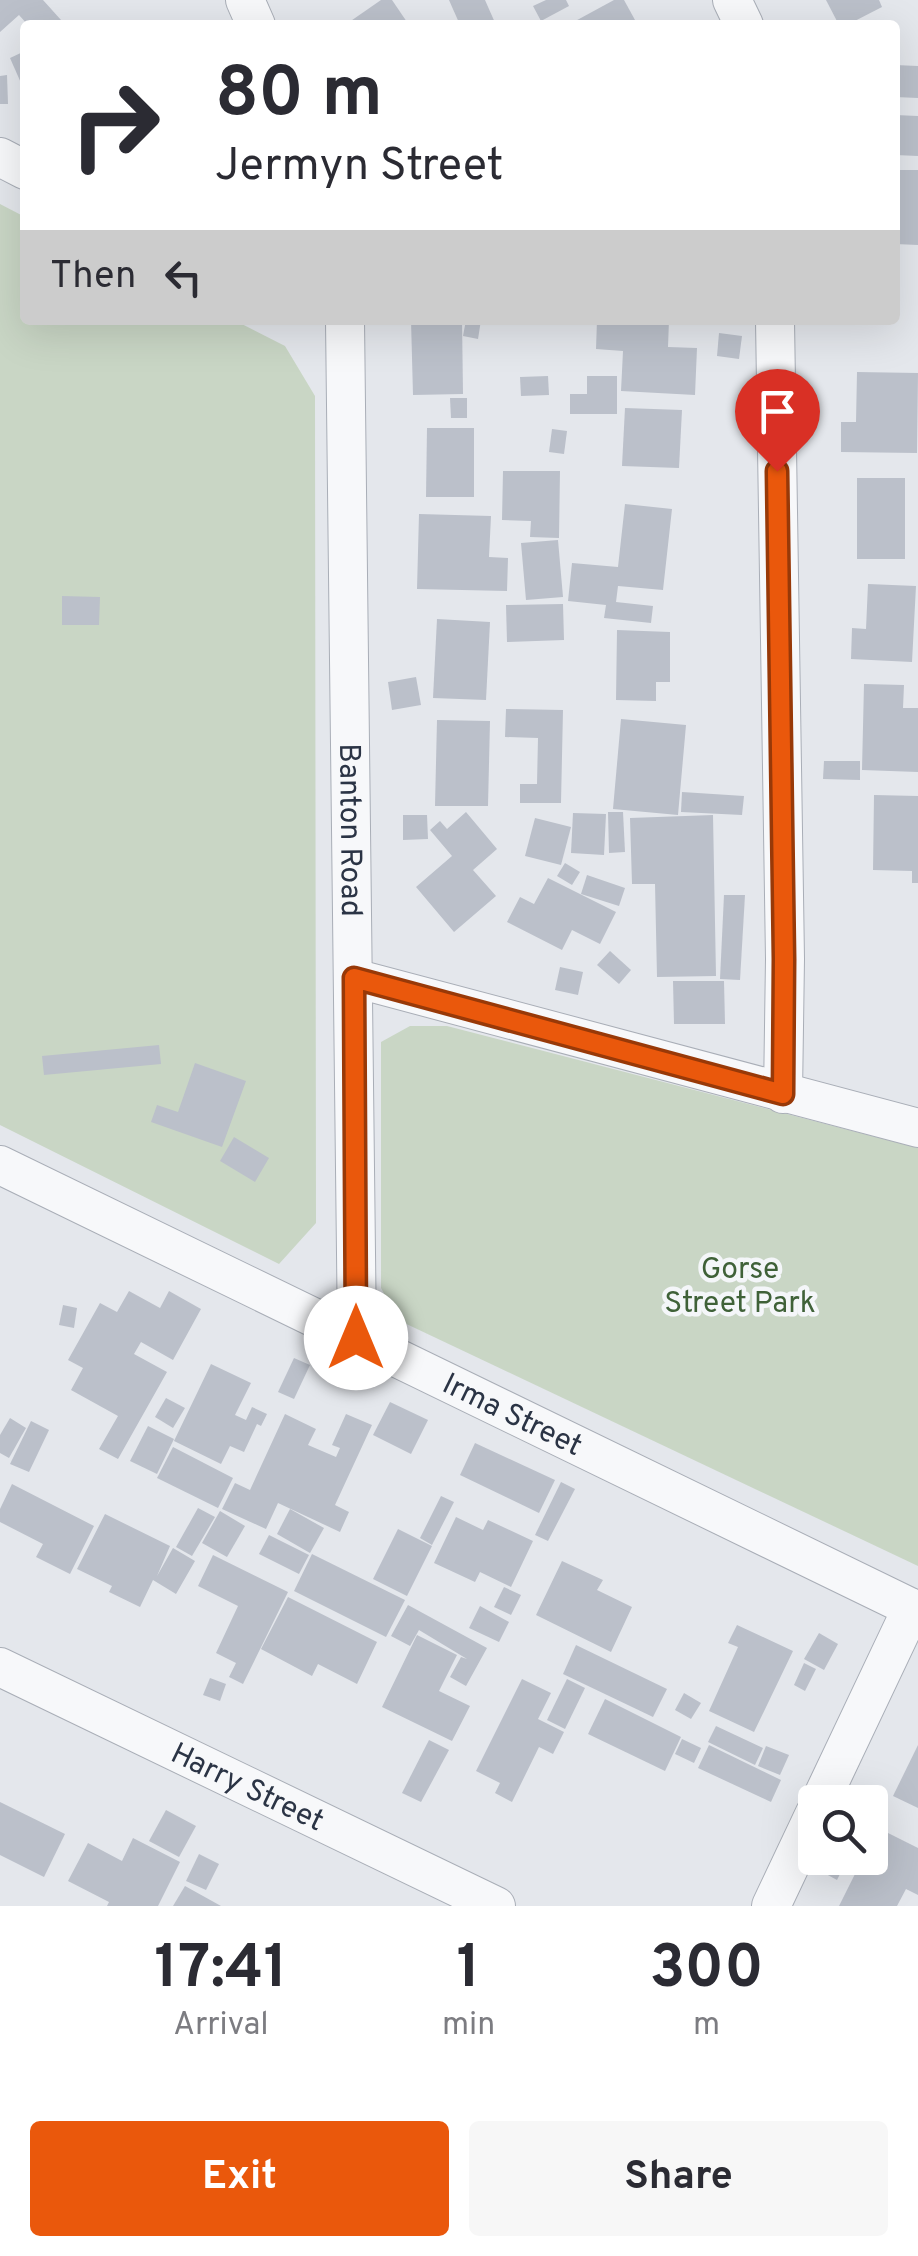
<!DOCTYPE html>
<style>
body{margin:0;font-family:Overpass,sans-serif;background:#f7f7f7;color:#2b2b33;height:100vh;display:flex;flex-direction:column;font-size:38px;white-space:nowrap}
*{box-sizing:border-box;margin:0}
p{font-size:32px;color:#7c7c81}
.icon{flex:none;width:55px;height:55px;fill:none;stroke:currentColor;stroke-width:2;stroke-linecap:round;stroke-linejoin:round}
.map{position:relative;height:1906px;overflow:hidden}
.details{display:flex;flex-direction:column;background:#fff;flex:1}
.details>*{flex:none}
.top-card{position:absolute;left:20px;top:20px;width:880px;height:305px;border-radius:10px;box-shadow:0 10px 40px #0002;background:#fff;color:#2b2b33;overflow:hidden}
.fabs{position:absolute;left:798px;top:1785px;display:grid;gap:20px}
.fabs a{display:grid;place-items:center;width:90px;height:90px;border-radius:10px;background:#fff;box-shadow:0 10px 40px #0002;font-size:50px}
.pin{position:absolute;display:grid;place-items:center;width:85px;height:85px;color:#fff;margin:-102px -42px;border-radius:50% 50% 50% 0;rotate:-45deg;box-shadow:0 0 10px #0007}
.pin .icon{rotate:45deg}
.me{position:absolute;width:110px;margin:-55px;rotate:0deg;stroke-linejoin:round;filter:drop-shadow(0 0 8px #0008)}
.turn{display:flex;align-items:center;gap:35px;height:210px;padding:0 30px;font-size:45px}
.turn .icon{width:130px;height:130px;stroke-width:2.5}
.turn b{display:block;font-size:70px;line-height:85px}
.then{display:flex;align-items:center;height:95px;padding:0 30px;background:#0003;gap:20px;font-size:38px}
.eta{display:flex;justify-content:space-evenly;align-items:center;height:170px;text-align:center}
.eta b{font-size:60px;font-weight:700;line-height:70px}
.button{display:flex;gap:20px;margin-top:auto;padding:20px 30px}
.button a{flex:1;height:115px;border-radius:10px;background:#ea580c;color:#fff;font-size:40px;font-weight:700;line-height:115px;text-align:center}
.button a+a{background:#f7f7f7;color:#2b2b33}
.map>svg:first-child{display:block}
.green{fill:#c9d6c5}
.building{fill:#bbc0ca}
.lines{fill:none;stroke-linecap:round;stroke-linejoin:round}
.minor-casing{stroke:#a9aeb7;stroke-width:40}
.minor{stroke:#f7f8fa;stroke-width:38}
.route-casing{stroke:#983908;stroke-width:25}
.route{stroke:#ea580c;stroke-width:18}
.labels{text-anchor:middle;stroke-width:9;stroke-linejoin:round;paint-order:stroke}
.street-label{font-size:30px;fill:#2b3445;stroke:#f4f6f9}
.park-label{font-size:30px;fill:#3f6138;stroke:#f4f6f9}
</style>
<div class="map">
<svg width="918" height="1906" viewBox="0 0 918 1906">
<rect width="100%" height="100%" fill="#e4e7ec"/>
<g class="green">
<path d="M0 204 25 217V320H234L285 346 315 396 316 1223 279 1264 0 1125Z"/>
<path d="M410 1026H447L918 1148V1566L398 1320 381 1288V1042Z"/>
</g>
<g class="building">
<path d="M0 0H43L61 20 56 25H28L19 15 0 32Z"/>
<path d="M381 0H392L409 25H345Z"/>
<path d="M449 0H485L496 25H460Z"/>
<path d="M546 0H566L569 6 541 21 533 6Z"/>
<path d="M614 0H624L635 20 626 25H568Z"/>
<path d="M826 0H879L882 7 847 25H839Z"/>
<path d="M25 51V92L10 58Z"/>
<path d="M895 65 918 66V98L895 97Z"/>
<path d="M7 75 8 104H0V76Z"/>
<path d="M895 115 918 116V156L895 155Z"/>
<path d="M895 170H918V245L895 244Z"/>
<path d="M411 320H462L463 394 413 395Z"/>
<path d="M466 320H481L478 339 463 336Z"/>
<path d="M597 320H669L668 347 697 348 695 395 621 391 623 351 596 349Z"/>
<path d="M719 333 742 336 739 359 717 356Z"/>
<path d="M857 372 918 373 917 453 841 452V422H856Z"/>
<path d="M548 376 549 395 521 396 520 377Z"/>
<path d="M587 376H617V414H570V394H587Z"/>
<path d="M450 398H467V418H451Z"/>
<path d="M625 408 682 410 679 468 622 466Z"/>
<path d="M427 428H474V497H426Z"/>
<path d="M552 429 567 431 564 454 549 452Z"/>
<path d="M503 471H560L559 538 530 537 531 521 502 520Z"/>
<rect x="857" y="478" width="48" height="81"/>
<path d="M625 504 672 509 663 590 618 586 616 602 653 606 651 623 604 618 606 605 568 601 572 563 618 567Z"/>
<path d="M419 514 491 516 489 557 508 558 507 591 417 589Z"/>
<path d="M558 540 563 597 526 600 521 543Z"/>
<path d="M868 584 916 586 912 662 851 659 852 628 866 629Z"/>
<path d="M62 596 100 597 99 625H62Z"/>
<path d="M563 604 564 640 507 642 506 605Z"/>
<path d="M437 619 490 622 486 700 433 698Z"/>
<path d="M617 630 670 632V682H656V701L616 700Z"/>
<path d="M416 677 421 705 392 710 388 682Z"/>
<path d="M864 684 904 685 903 708H918V772L862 770Z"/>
<path d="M506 709 563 710 561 803H520V784H537L538 738 505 737Z"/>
<path d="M621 719 686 725 678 815 613 809Z"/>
<path d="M437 720 490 721 488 806H435Z"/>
<path d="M824 761H860V780L823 779Z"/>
<path d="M682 792 744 796 742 815 681 812Z"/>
<path d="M874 795 918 796V883H912V871L873 870Z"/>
<path d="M466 812 497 849 473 870 496 896 454 932 416 887 452 856 430 830 440 821 447 829Z"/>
<path d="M608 812H623L625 852 609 853Z"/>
<path d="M573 813 606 814 604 855 571 853Z"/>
<path d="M403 815H427L428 839 403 840Z"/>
<path d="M713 815 716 976 657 977 655 884H632L630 818Z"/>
<path d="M535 818 571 827 561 865 525 856Z"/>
<path d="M565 863 580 872 572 885 557 876Z"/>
<path d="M587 875 625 888 619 906 581 894Z"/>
<path d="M548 878 616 912 600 944 572 930 562 950 507 922 520 897 534 904Z"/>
<path d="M724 895H745L740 980 720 979Z"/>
<path d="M610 951 631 970 619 984 597 965Z"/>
<path d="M560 967 583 972 578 995 555 990Z"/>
<path d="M673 981H724L725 1024H674Z"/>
<path d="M159 1045 161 1064 44 1075 42 1056Z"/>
<path d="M195 1063 246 1081 222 1147 151 1122 157 1105 178 1112Z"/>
<path d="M234 1137 269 1158 255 1182 220 1161Z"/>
<path d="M129 1291 160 1308 169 1291 201 1309 173 1360 141 1342 134 1354 167 1372 118 1459 99 1449 118 1416 71 1390 83 1368 68 1360 100 1303 117 1312Z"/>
<path d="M63 1305 77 1308 74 1328 59 1325Z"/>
<path d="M294 1358 310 1365 294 1399 278 1392Z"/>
<path d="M211 1364 251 1383 235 1415 246 1420 252 1407 267 1414 261 1426 257 1424 244 1452 230 1446 221 1464 174 1441Z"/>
<path d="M166 1398 185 1408 173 1428 155 1417Z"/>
<path d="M390 1402 428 1420 411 1454 373 1435Z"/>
<path d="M285 1414 316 1429 308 1445 336 1457 340 1448 332 1445 346 1414 372 1425 335 1505 349 1512 340 1532 278 1503 266 1529 222 1509 235 1483 250 1490Z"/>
<path d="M10 1418 26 1428 9 1458 0 1453V1435Z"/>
<path d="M31 1421 49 1430 29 1472 10 1464Z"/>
<path d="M148 1426 174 1439 157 1474 130 1461Z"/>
<path d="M475 1443 555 1480 539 1513 460 1475Z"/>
<path d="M173 1447 233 1478 218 1508 157 1478Z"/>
<path d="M561 1482 575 1489 548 1541 535 1535Z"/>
<path d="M12 1484 94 1526 70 1574 36 1557 43 1544 0 1522V1509Z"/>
<path d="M441 1496 454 1502 432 1545 420 1538Z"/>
<path d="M198 1508 215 1517 192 1556 176 1547Z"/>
<path d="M290 1509 324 1528 310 1553 277 1534Z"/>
<path d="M220 1511 245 1526 227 1557 202 1543Z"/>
<path d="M105 1514 170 1546 157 1576 173 1548 195 1561 176 1594 153 1580 140 1607 109 1592 112 1586 77 1569Z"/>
<path d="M456 1517 483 1530 488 1520 533 1541 511 1587 480 1572 475 1582 434 1563Z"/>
<path d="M398 1529 432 1546 407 1596 373 1579Z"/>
<path d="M269 1535 309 1555 299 1574 259 1554Z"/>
<path d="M312 1554 405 1600 386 1637 294 1591Z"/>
<path d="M213 1555 288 1592 243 1684 229 1677 236 1663 216 1653 238 1606 198 1586Z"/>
<path d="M562 1561 603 1580 597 1590 632 1607 611 1652 536 1615Z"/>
<path d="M504 1587 521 1595 511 1615 494 1607Z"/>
<path d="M288 1597 377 1642 357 1684 318 1664 312 1676 261 1649Z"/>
<path d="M408 1605 487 1648 466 1686 450 1677 461 1657 467 1659 419 1630 410 1646 391 1636Z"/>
<path d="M480 1606 509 1622 499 1642 469 1628Z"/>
<path d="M737 1625 793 1651 754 1732 709 1711 738 1647 728 1643Z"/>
<path d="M819 1633 838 1644 824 1670 804 1659Z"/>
<path d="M417 1635 457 1655 439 1691 470 1706 452 1741 382 1707Z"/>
<path d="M576 1645 667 1689 653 1717 563 1674Z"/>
<path d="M804 1663 816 1669 805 1691 794 1685Z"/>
<path d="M210 1678 226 1684 220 1701 203 1695Z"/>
<path d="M522 1679 551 1693 538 1719 564 1732 553 1754 539 1747 512 1802 495 1793 500 1783 476 1771Z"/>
<path d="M567 1679 585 1688 565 1729 547 1720Z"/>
<path d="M684 1693 701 1703 691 1719 675 1710Z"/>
<path d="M605 1699 681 1737 665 1771 588 1734Z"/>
<path d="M716 1726 763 1748 755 1765 708 1742Z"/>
<path d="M682 1739 701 1748 694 1763 675 1754Z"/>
<path d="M429 1740 449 1750 421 1802 402 1793Z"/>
<path d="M709 1745 781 1780 771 1802 698 1768Z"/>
<path d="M918 1745V1808L893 1796Z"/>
<path d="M766 1746 789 1755 780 1775 758 1766Z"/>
<path d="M0 1802 65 1834 44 1877 0 1855Z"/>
<path d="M166 1810 196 1826 179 1857 149 1841Z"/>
<path d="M878 1828 918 1848V1895L906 1889 897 1906H839L863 1858H870V1844Z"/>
<path d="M133 1838 180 1862 158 1906H107L109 1902 68 1881 88 1843 122 1861Z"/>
<path d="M199 1854 219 1864 206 1890 186 1881Z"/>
<path d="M835 1858 847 1860 837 1880 826 1874Z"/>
<path d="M185 1886 221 1906H173Z"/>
</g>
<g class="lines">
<g class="minor-casing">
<g id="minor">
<path d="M245 0 256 25"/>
<path d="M732 0 744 25"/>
<path d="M0 157 25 170"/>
<path id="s1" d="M345 320 357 1338"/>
<path d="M775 320 785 959 783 1094"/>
<path d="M354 978 918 1128"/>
<path id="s2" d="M0 1165 918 1611"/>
<path id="s3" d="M0 1667 496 1906"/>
<path d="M820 1802 912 1608"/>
<path d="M771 1906 815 1813"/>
</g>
</g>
<use href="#minor" class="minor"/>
</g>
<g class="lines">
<g class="route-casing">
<path id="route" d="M356 1338 354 978 783 1094 784 959 777 471"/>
</g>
<use href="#route" class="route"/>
</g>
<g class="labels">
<g class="street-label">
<text dy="10" stroke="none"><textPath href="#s1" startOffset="510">Banton Road</textPath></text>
<text dy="10" stroke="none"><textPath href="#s2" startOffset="570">Irma Street</textPath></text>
<text dy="10" stroke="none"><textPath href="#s3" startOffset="275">Harry Street</textPath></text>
</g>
<g class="park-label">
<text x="740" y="1278">Gorse<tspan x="740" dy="34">Street Park</tspan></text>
</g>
</g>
</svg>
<div class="fabs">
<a><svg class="icon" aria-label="search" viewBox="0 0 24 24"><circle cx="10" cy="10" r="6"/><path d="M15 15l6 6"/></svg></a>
</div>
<div class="pin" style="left:777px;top:471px;background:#d93025"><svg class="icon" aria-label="arrive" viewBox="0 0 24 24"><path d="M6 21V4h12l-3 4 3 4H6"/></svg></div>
<svg class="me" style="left:356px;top:1338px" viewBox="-20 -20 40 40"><circle r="19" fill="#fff"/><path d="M0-13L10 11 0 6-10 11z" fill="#ea580c"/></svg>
<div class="top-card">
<div class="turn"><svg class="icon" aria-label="right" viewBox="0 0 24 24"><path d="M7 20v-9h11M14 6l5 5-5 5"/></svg><div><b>80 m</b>Jermyn Street</div></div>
<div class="then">Then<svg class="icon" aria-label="left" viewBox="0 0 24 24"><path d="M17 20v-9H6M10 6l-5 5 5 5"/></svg></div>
</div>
</div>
<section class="details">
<div class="eta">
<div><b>17:41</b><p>Arrival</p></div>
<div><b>1</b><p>min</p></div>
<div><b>300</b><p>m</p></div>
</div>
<div class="button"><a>Exit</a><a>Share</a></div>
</section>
